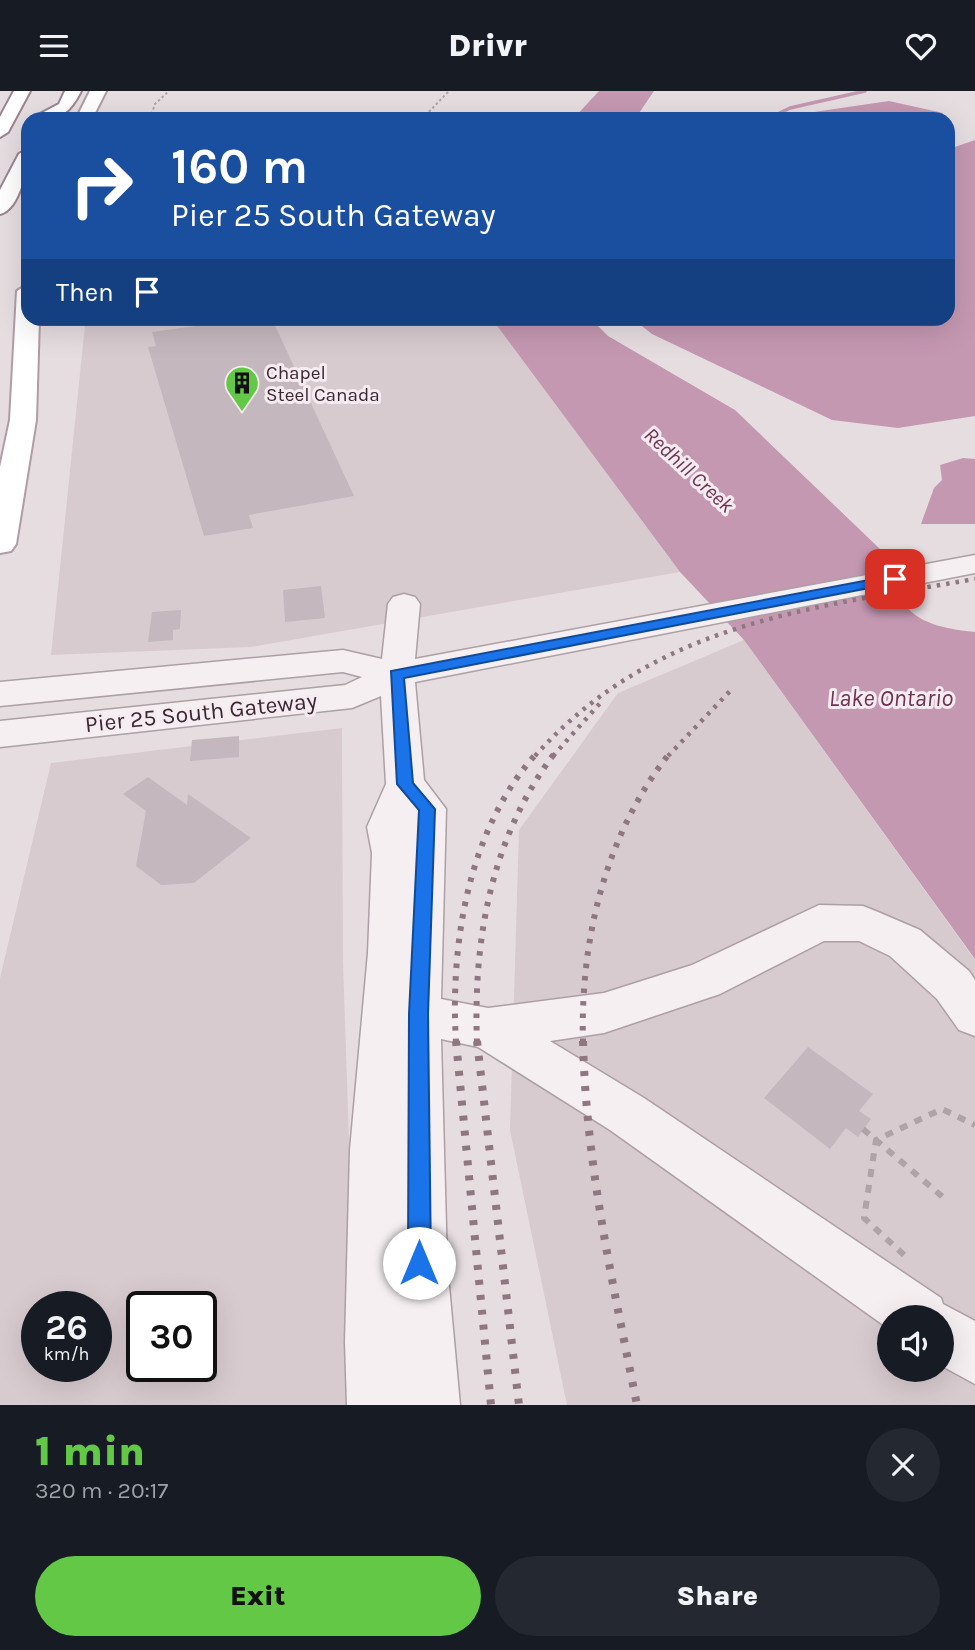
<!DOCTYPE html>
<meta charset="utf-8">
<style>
body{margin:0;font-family:Karla,sans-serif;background:#242831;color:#f1f3f6;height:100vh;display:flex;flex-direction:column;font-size:26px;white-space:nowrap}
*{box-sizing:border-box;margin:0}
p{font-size:23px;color:#9ea1a6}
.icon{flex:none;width:38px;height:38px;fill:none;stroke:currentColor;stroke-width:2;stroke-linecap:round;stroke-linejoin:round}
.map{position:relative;height:1314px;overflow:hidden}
.panel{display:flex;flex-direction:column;background:#171b24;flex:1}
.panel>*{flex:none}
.guide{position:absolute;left:21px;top:21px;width:934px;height:214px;border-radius:21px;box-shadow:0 7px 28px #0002;background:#1a4fa0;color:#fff;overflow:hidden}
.tools{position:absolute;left:877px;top:1214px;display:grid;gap:14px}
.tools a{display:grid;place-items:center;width:77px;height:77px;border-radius:50%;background:#171b24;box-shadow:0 7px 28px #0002;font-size:35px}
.speed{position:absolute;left:21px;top:1200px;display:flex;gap:14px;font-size:35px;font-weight:700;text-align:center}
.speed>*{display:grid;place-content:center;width:91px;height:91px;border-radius:50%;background:#171b24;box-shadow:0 7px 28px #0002;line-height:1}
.speed small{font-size:18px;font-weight:400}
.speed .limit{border:4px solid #111;border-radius:10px;background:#fff;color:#111}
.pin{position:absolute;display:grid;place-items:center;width:60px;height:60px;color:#fff;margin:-30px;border-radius:14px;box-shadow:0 4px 10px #0006}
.me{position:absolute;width:77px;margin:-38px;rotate:0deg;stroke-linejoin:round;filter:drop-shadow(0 0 5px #0008)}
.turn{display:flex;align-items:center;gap:24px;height:147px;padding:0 35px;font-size:32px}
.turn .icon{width:91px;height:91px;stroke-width:2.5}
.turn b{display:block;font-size:49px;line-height:60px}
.then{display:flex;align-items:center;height:66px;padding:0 35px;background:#0003;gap:14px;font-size:26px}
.round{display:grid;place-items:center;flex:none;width:74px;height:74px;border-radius:37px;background:#242831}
.overview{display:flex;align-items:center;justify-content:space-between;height:119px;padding:0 35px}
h1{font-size:42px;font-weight:800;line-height:52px;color:#63c845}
.button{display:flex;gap:14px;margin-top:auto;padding:14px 35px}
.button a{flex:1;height:80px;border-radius:42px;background:#63c845;color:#111;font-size:28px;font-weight:800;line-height:80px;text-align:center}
.button a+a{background:#242831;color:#f1f3f6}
header{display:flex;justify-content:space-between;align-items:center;height:91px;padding:0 35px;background:#171b24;font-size:32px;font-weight:800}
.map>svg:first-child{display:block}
.built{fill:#d8cbd0;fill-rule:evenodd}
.water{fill:#c598b2}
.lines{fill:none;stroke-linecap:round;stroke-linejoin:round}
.stream{stroke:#c598b2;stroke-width:3.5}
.building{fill:#c5b7be}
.minor-casing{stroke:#ac9fa5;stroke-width:3}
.major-casing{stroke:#b19ca6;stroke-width:4}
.highway-casing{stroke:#9c8590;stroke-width:4}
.path-far1{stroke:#afa3a8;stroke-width:2;stroke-dasharray:2.5 2.5;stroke-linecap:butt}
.path{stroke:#afa3a8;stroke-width:6;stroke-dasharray:8 8;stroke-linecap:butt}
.minor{fill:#f5eff1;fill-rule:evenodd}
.major{fill:#fff;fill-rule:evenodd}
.highway{fill:#fff;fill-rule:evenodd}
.rail-far2{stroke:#8f7782;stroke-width:4.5;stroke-dasharray:3.5 6;stroke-linecap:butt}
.rail-far1{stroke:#8f7782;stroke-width:6;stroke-dasharray:4.5 8;stroke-linecap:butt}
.rail{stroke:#8f7782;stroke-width:8;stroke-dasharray:5 10;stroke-linecap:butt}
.route{fill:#1a73e8;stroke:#114b97;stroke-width:2}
.labels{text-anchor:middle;stroke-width:6;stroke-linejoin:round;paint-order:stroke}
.far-poi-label{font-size:19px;fill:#3c2730;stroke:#f4ecf0;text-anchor:start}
.far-water-label{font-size:21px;font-style:italic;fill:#6e3352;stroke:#f4ecf0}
.street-label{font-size:23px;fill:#3c2730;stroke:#f4ecf0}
.water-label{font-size:24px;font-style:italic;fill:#6e3352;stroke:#f4ecf0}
</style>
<header><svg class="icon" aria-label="menu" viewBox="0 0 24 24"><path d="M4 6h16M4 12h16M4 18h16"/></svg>Drivr<svg class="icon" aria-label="heart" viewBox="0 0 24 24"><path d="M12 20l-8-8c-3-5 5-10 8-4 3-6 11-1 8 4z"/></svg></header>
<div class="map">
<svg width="975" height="1314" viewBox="0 0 975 1314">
<rect width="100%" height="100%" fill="#e6dde1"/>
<g class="built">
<path d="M165 228H492L680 481 251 556 51 564 85 234Z"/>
<path d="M744 549 975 869V1314H567L510 1039 519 739 618 602ZM889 1227H942V1279H889Z"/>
<path d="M342 637 343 871 358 1314H0V887L51 672ZM37 1216H96V1276H37ZM142 1216H201V1276H142Z"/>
</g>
<g class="water">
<path d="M599 0H654L635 28H573Z"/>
<path d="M889 10 943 22 934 28H794L807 22Z"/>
<path d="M975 49V325L898 337 832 329 652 243 633 228H948L949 58Z"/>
<path d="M492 228H591L608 245 735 319 880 458C894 475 894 495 905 513 918 534 953 539 975 541V868L744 549 680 481Z"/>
<path d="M963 367 975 368V433H921L934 397 942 389 940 374Z"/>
</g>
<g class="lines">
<path class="stream" d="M767 28 790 17 865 0"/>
</g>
<g class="building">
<path d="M247 228H272L354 405 249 424 253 437 204 445 148 256 156 255 152 241Z"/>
<path d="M321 495 325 527 285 531 283 499Z"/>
<path d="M181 519 180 538 173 539V549L148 551 152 521Z"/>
<path d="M239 645V666L190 670 192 649Z"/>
<path d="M148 686 187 714 188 703 251 747 194 792 161 794 136 775 146 720 123 703Z"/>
<path d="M808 956 873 1003 859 1020 871 1028 858 1046 846 1037 830 1058 764 1007Z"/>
</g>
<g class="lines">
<g class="minor-casing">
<path id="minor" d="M975 464V482L415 591 424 689 446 718 441 908 488 917 604 902 692 874 819 814 863 815 878 821 920 839 969 880 975 889V945L959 939 937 908 890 865 859 850H824L720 903 604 942 550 950 644 1007 941 1207 943 1213 975 1230V1293L942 1275V1227H889V1238L610 1039 478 956 441 948 447 1173 460 1314H347L345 1251 350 1059 368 862 372 762 367 736 386 693 381 605 352 617 0 656V630L345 594 362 586 343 581 0 615V591L343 559 382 568 388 513 393 506 404 503 415 506 420 513 415 568Z"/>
</g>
<g class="major-casing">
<g id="major">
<path d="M90 0H106L92 28H76Z"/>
<path d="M28 193V228H39L36 329 16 453 11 460 0 462V376L10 329 17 200Z"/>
</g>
</g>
<g class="highway-casing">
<g id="highway">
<path d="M14 0H30L8 41 0 46V26Z"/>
<path d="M65 0H81C71 20 62 28 39 28L40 23 59 13Z"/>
<path d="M28 58C28 75 20 118 0 123V99L19 63Z"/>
</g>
</g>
<g class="path-far1">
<path d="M150 28 155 13 169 0"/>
<path d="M422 28 449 0"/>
</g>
<g class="path">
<path d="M863 1038 944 1107"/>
<path d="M904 1164 864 1127 876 1049 942 1018 975 1034"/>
</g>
<use href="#minor" class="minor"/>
<use href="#major" class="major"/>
<use href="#highway" class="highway"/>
<g class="rail-far2">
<path d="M535 665C653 532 809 517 975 488"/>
<path d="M553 665 602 610"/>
<path d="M668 665 731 599"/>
</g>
<g class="rail-far1">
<path d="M456 952C450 853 468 739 536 663"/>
<path d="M477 952C473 849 491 747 554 663"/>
<path d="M583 952C580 850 605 744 669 663"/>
</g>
<g class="rail">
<path d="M456 950 491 1314"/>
<path d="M477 950 519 1314"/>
<path d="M583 950C586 1074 613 1193 637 1314"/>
</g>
</g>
<path class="route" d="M895 484 902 488 900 491 404 587 413 692 435 718 428 923 431 1172 428 1181 419 1184 411 1181 408 1172 409 923 419 719 397 693 391 580Z"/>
<defs>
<g id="building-pin" transform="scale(1.75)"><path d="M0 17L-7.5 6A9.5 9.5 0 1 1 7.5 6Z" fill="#63c845" stroke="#f4ecf0"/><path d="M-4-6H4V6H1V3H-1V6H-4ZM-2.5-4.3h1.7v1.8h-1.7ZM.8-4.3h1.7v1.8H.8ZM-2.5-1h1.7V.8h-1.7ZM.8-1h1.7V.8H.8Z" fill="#111"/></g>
</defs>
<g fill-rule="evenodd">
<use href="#building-pin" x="242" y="292"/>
</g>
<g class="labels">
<g class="far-poi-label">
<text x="266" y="288">Chapel<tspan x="266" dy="22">Steel Canada</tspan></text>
</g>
<g class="far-water-label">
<text transform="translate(689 379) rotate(43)" y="7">Redhill Creek</text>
</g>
<g class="street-label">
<text transform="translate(201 621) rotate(-6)" y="8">Pier 25 South Gateway</text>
</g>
<g class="water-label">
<text x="891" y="615">Lake Ontario</text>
</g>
</g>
</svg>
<div class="tools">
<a><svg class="icon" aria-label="sound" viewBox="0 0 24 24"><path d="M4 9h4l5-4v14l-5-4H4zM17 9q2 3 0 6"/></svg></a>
</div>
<div class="speed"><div>26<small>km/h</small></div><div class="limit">30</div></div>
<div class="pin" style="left:895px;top:488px;background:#d93025"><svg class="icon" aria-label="arrive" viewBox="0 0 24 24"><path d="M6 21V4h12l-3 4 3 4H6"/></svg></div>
<svg class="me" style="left:419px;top:1172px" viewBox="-20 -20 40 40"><circle r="19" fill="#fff"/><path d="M0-13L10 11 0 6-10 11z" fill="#1a73e8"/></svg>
<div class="guide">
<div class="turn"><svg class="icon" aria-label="right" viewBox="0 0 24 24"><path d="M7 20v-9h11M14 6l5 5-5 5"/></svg><div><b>160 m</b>Pier 25 South Gateway</div></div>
<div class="then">Then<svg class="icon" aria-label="arrive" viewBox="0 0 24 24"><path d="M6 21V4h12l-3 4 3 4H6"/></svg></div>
</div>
</div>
<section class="panel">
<div class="overview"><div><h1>1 min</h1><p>320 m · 20:17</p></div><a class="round"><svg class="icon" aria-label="close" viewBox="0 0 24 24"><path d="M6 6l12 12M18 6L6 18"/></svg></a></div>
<div class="button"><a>Exit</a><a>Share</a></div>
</section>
